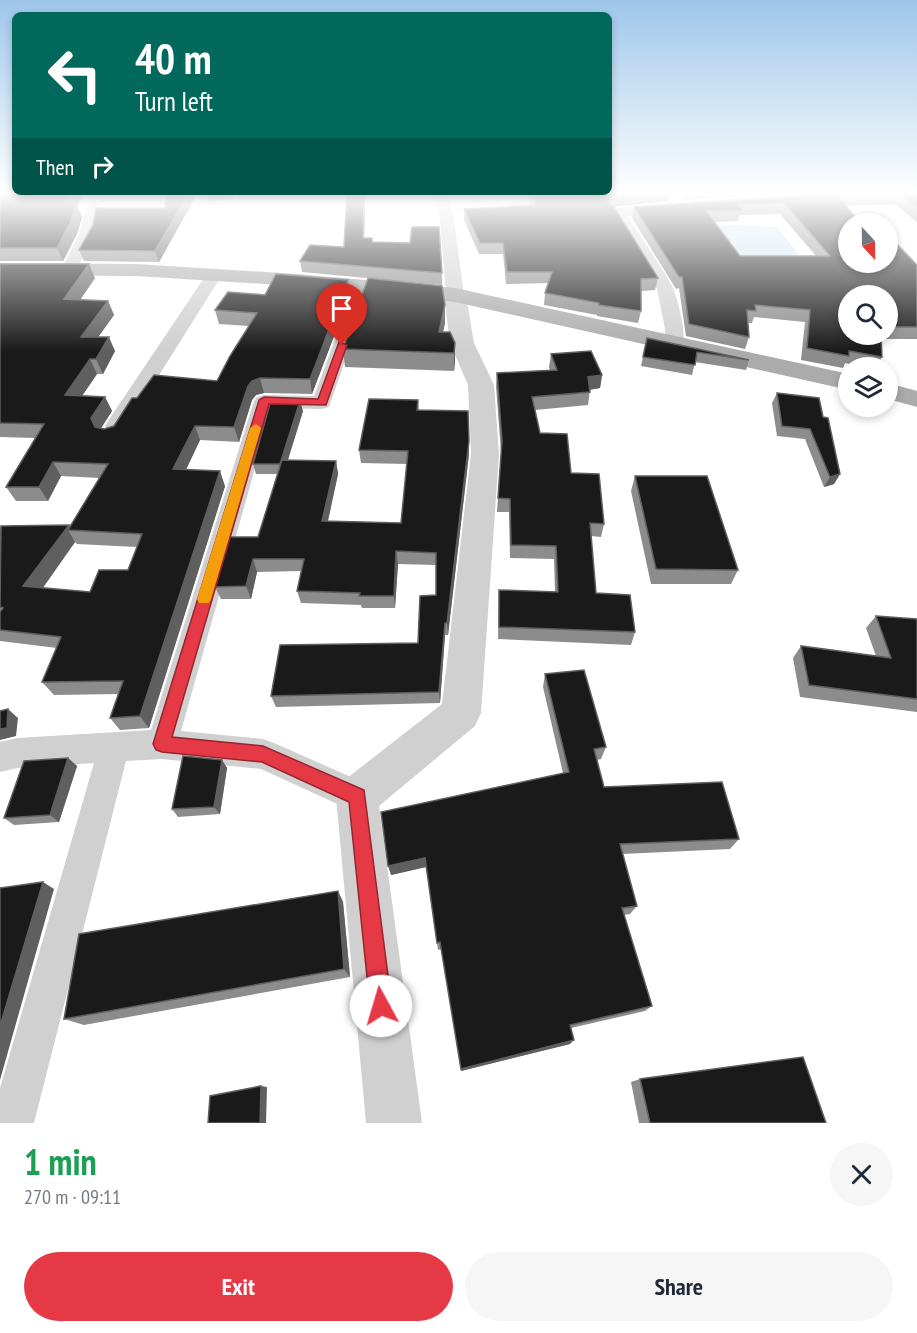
<!DOCTYPE html>
<meta charset="utf-8">
<style>
body{margin:0;font-family:"PT Sans Narrow",sans-serif;background:#f6f6f7;color:#1f2937;height:100vh;display:flex;flex-direction:column;font-size:22px;white-space:nowrap}
*{box-sizing:border-box;margin:0}
p{font-size:20px;color:#747a83}
.icon{flex:none;width:33px;height:33px;fill:none;stroke:currentColor;stroke-width:2;stroke-linecap:round;stroke-linejoin:round}
.map{position:relative;height:1123px;overflow:hidden}
.sheet{display:flex;flex-direction:column;background:#fff;flex:1}
.sheet>*{flex:none}
.top-card{position:absolute;left:12px;top:12px;width:600px;height:183px;border-radius:9px;box-shadow:0 3px 9px #0003;background:#00695c;color:#fff;overflow:hidden}
.needle{width:39px;rotate:158deg}
.controls{position:absolute;left:838px;top:213px;display:grid;gap:12px}
.controls a{display:grid;place-items:center;width:60px;height:60px;border-radius:50%;background:#fff;box-shadow:0 3px 9px #0003;font-size:30px}
.pin{position:absolute;display:grid;place-items:center;width:51px;height:51px;color:#fff;margin:-62px -26px;border-radius:50% 50% 50% 0;rotate:-45deg;box-shadow:0 0 6px #0007}
.pin .icon{rotate:45deg}
.me{position:absolute;width:66px;margin:-33px;rotate:354deg;stroke-linejoin:round;filter:drop-shadow(0 0 4px #0008)}
.turn{display:flex;align-items:center;gap:21px;height:126px;padding:0 24px;font-size:27px}
.turn .icon{width:78px;height:78px;stroke-width:2.5}
.turn b{display:block;font-size:42px;line-height:51px}
.then{display:flex;align-items:center;height:57px;padding:0 24px;background:#0003;gap:12px;font-size:22px}
.round{display:grid;place-items:center;flex:none;width:63px;height:63px;border-radius:32px;background:#f6f6f7}
.head{display:flex;align-items:center;justify-content:space-between;height:102px;padding:0 24px}
h1{font-size:36px;font-weight:600;line-height:45px;color:#1e9e55}
.button{display:flex;gap:12px;margin-top:auto;padding:12px 24px}
.button a{flex:1;height:69px;border-radius:36px;background:#e63946;color:#fff;font-size:24px;font-weight:600;line-height:69px;text-align:center}
.button a+a{background:#f6f6f7;color:#1f2937}
.map>svg:first-child{display:block}
.water{fill:#cfe2ee}
.lines{fill:none;stroke-linecap:round;stroke-linejoin:round}
.minor{fill:#d0d0d0;fill-rule:evenodd}
.tertiary{fill:#d0d0d0;fill-rule:evenodd}
.primary{fill:#ababab;fill-rule:evenodd}
.wall{fill:#8c8c8c;fill-rule:evenodd}
.shaded-wall{fill:#5f5f5f}
.building{fill:#1a1a1a;stroke:#5f5f5f;stroke-width:1.5;fill-rule:evenodd}
.route{fill:#e63946;stroke:#96252e;stroke-width:1.5}
.slow{fill:#f59e0b}
</style>
<div class="map">
<svg width="917" height="1123" viewBox="0 0 917 1123">
<rect width="100%" height="100%" fill="#fff"/>
<path class="water" d="M733 225 777 227 797 252 799 258 727 263 712 226Z"/>
<g class="lines">
<g class="minor">
<path d="M433 194H447L454 219 464 295 461 299H449L446 295 440 219Z"/>
<path d="M94 201 101 205 95 235 75 273H63L61 270 79 235 87 205Z"/>
<path d="M668 204 675 208 673 211 627 216C642 239 659 262 672 286 678 297 688 340 682 349H668L666 345 665 329 657 289 611 212 618 208Z"/>
<path d="M214 270 222 275 124 431 116 433 108 431 105 426 108 421 208 272Z"/>
<path d="M363 281 371 286 329 407 322 409 272 408 181 731 263 739 274 743 369 785 373 797 369 809 357 813 261 769 162 759 126 761 34 1123H0V1088L94 763 17 768 0 772V742L17 738 151 730 254 401 257 397 264 395 314 396 355 286Z"/>
</g>
<path class="tertiary" d="M455 288 463 290 466 295 474 343 494 385 499 454 481 713 475 726 379 806 422 1123H366L336 797 342 782 442 704 471 454 468 385 450 343 444 295 447 290Z"/>
<g class="primary">
<path d="M0 263 136 264 297 274 455 288 849 374V390L455 302 297 286 136 276 0 275Z"/>
<path d="M888 383 917 391V407L888 399Z"/>
</g>
</g>
<g class="wall">
<path d="M0 194H84L77 205 82 217 77 234 63 261H0Z"/>
<path d="M197 194 159 262 84 261 79 250 165 208Z"/>
<path d="M525 194H670L668 201 617 206 614 208 658 278 655 290 641 291V311L638 323 597 316V315L544 305 545 293 548 283 506 284 503 254H479L464 220V209L531 205Z"/>
<path d="M681 194H769L686 200Z"/>
<path d="M821 194H917V222L895 204 846 206 849 262 917 265V339H881L882 357 876 368H867L845 363 843 368 801 360 805 322 754 317 752 323H748L749 337 745 349 686 336 679 288 676 289 632 218 634 207ZM780 214 816 256H740L714 222 738 221 740 215ZM888 296V334H849Z"/>
<path d="M365 199 364 238 442 273V285L302 272 300 261 344 247Z"/>
<path d="M0 264 95 278 80 300 108 301 114 315 98 337 115 351 103 374H97L82 396 105 397 112 411 101 428 104 429 114 426 137 398 217 381 249 326 219 324 215 310 265 295 348 280 350 294 312 394 264 393 256 395 252 400 239 442 200 440 186 470 225 486 149 728 120 730 110 718 119 694 54 695 42 682 57 648 0 641V527L70 526 100 478 61 476 48 501H16L6 487 35 438 0 437ZM75 542 77 544 137 547 128 570 90 592 43 588Z"/>
<path d="M445 323 443 332H450L455 361 454 371 345 367 343 349Z"/>
<path d="M647 338 749 360 746 370 695 362 692 375 641 366Z"/>
<path d="M551 354 602 375 600 388 590 390 588 405 535 410 540 433 571 473 604 524 601 537 591 536 596 593 635 632 631 645 498 639 499 590 555 592 554 559 510 558 509 512H497L501 453 496 386 497 373 550 370 549 367Z"/>
<path d="M777 393 823 417 840 474 834 484 824 487 805 439 777 436 772 403Z"/>
<path d="M418 400 419 410 469 441V454L448 635H445L440 703 276 707 271 696 418 643 436 595V565L398 564 395 608H362L361 605 301 603 297 591 302 571 257 572 251 599H221L215 587 258 537 277 474H256L253 464 303 411 288 460 336 461 338 474 328 521 401 523 407 464 361 463 359 450Z"/>
<path d="M635 476 738 570 731 584H651L631 491Z"/>
<path d="M876 616 917 619V712L800 697 793 658 801 646 876 656 866 628Z"/>
<path d="M545 674 606 747 601 759 597 760 604 787 739 839 730 849 622 854 637 906 630 914 624 915 652 1006 645 1011 571 1028 570 1044 461 1071 441 949 438 950 426 867 391 875 563 773 543 687Z"/>
<path d="M68 758 77 766 59 822 14 825 4 818Z"/>
<path d="M222 760 227 768 220 814 178 817 172 809Z"/>
<path d="M338 891 343 902 350 977 84 1025 64 1019Z"/>
<path d="M640 1079 826 1123H639L631 1082Z"/>
</g>
<g class="shaded-wall">
<path d="M71 194H84L77 205 82 217 77 234 63 261 57 248 64 204Z"/>
<path d="M188 194H197L159 262 155 251Z"/>
<path d="M207 194H233V199L209 201Z"/>
<path d="M364 194 365 199 364 249 363 238Z"/>
<path d="M630 194H670L668 201 617 206 609 213 611 202 619 195Z"/>
<path d="M89 264 95 278 71 313 64 299Z"/>
<path d="M348 280 350 294 312 394 310 379Z"/>
<path d="M108 301 114 315 88 351 81 337Z"/>
<path d="M445 305V323L439 349V332Z"/>
<path d="M109 337 115 351 103 374 96 359Z"/>
<path d="M455 343V361L454 371V353Z"/>
<path d="M90 359 97 374 73 409 65 395Z"/>
<path d="M602 375 600 388 586 390 588 377Z"/>
<path d="M260 378 264 393 256 395 252 400 239 442 234 427 248 386 252 381Z"/>
<path d="M105 397 112 411 98 433 91 418Z"/>
<path d="M300 401 303 411 283 475 280 464Z"/>
<path d="M195 426 200 440 179 484 173 469Z"/>
<path d="M469 441V454L448 635 447 623Z"/>
<path d="M336 461 338 474 325 534 322 521Z"/>
<path d="M53 462 61 476 48 501 39 487Z"/>
<path d="M220 471 225 486 149 728 140 716Z"/>
<path d="M840 474 834 484 824 487 830 477Z"/>
<path d="M69 525 72 530H68L75 542 34 600 23 586Z"/>
<path d="M396 551 398 564 395 608 394 596Z"/>
<path d="M253 559 257 572 251 599 246 586Z"/>
<path d="M445 623V635L440 703 439 692Z"/>
<path d="M8 709 18 718 16 736 0 740V729Z"/>
<path d="M68 758 77 766 59 822 50 815Z"/>
<path d="M222 760 227 768 220 814 214 807Z"/>
<path d="M425 858 426 867 391 875 388 866Z"/>
<path d="M43 882 54 889 0 1080V1026Z"/>
<path d="M338 891 343 902 350 977 344 969Z"/>
<path d="M574 1040 570 1044 461 1071V1069Z"/>
<path d="M261 1086 267 1087 266 1123H260Z"/>
</g>
<g class="building">
<path d="M0 194H71L64 204H76L71 221 57 248H0V210L2 209H0Z"/>
<path d="M166 194H188L155 251 79 250 93 225 96 208H165Z"/>
<path d="M347 194H364L363 238H372V242L410 243 412 227H439L442 273 300 261 310 245 344 247Z"/>
<path d="M531 194H630L619 195 611 202 658 278 641 279V311L599 305V303L545 293 552 272H507L503 243H480L464 209 536 205Z"/>
<path d="M821 194H872L837 195 861 224H849V262H888V243H896L917 265V327H888V296H849V334H881L882 357 849 351V356L807 348 810 310 755 305 756 311 747 310 749 337 689 324 682 277H679L634 207ZM784 203 830 256H740L706 211 742 210 738 204Z"/>
<path d="M902 194H917V207Z"/>
<path d="M0 264H89L64 299 108 301 81 337H109L96 359H90L65 395 105 397 91 418 95 427 104 429 114 426 132 398H137L154 375 217 381 230 356 257 313 215 310 228 292 265 295 276 274 348 280 310 379 260 378 252 381 248 386 234 427 195 426 173 469 220 471 140 716 110 718 123 681 42 682 61 637 0 630V612L3 608 0 607 1 526 69 525 23 586 90 592 99 570H128L142 534 68 530 108 464 53 462 39 487H6L44 424 0 423Z"/>
<path d="M368 278 442 286 445 305 439 332H450L455 343 454 353 343 349Z"/>
<path d="M647 338 749 360 697 352 695 365 643 357Z"/>
<path d="M591 351 602 375 588 377 590 392 532 397 540 433 567 434 571 473 599 474 604 524 590 523 596 593 630 595 635 632 499 627V590L558 592 556 546 511 545 510 499 498 498 502 441 497 373 557 370 551 354Z"/>
<path d="M777 393 819 398 823 417 828 418 840 474 830 477 810 429 782 426Z"/>
<path d="M369 399 418 400 417 410 468 411 469 441 447 623H445L439 692 271 696 280 645 418 643 420 596 436 595V553L396 551 394 596H359L360 593 297 591 304 559H253L246 586 215 587 230 537H258L282 460 336 461 322 521 401 523 408 451 359 450Z"/>
<path d="M271 400 300 401 280 464H253Z"/>
<path d="M635 476H707L738 570 656 569Z"/>
<path d="M876 616 917 619V699L809 685 801 646 891 658Z"/>
<path d="M584 670 606 747 594 749 604 787 722 782 739 839 620 844 637 906 622 908 652 1006 570 1025 574 1040 461 1069 440 942 437 943 425 858 388 866 381 812 569 772 545 674Z"/>
<path d="M8 709 7 728 0 729V711Z"/>
<path d="M183 756 222 760 214 807 172 809Z"/>
<path d="M68 758 50 815 4 818 24 761Z"/>
<path d="M43 882 0 1026V888Z"/>
<path d="M338 891 344 969 64 1019 79 934Z"/>
<path d="M803 1057 826 1123H650L640 1079Z"/>
<path d="M261 1086 260 1123H208L210 1096Z"/>
</g>
<linearGradient id="sky" x2="0" y2="1"><stop stop-color="#9ec6ea"/><stop offset="0.55" stop-color="#fff"/><stop offset="1" stop-color="#fff" stop-opacity="0"/></linearGradient>
<rect width="917" height="351" fill="url(#sky)"/>
<path class="route" d="M339 342 347 345 326 405 269 404 172 737 263 746 364 790 392 1006 388 1014 381 1017 374 1014 370 1006 349 802 262 762 162 752 156 750 153 744 259 400 264 397 318 399Z"/>
<path class="slow" d="M256 424 261 428 211 599 209 603H199L197 599 250 428Z"/>
</svg>
<div class="controls">
<a><svg class="needle" viewBox="-14 -14 28 28"><path d="M0-13l5 13h-10z" fill="#e53935"/><path d="M0 13l5-13h-10z" fill="#747a83"/></svg></a>
<a><svg class="icon" aria-label="search" viewBox="0 0 24 24"><circle cx="10" cy="10" r="6"/><path d="M15 15l6 6"/></svg></a>
<a><svg class="icon" aria-label="layers" viewBox="0 0 24 24"><path d="M12 4l9 5-9 5-9-5zM3 14l9 5 9-5"/></svg></a>
</div>
<div class="pin" style="left:342px;top:345px;background:#d93025"><svg class="icon" aria-label="arrive" viewBox="0 0 24 24"><path d="M6 21V4h12l-3 4 3 4H6"/></svg></div>
<svg class="me" style="left:381px;top:1006px" viewBox="-20 -20 40 40"><circle r="19" fill="#fff"/><path d="M0-13L10 11 0 6-10 11z" fill="#e63946"/></svg>
<div class="top-card">
<div class="turn"><svg class="icon" aria-label="left" viewBox="0 0 24 24"><path d="M17 20v-9H6M10 6l-5 5 5 5"/></svg><div><b>40 m</b>Turn left</div></div>
<div class="then">Then<svg class="icon" aria-label="right" viewBox="0 0 24 24"><path d="M7 20v-9h11M14 6l5 5-5 5"/></svg></div>
</div>
</div>
<section class="sheet">
<div class="head"><div><h1>1 min</h1><p>270 m · 09:11</p></div><a class="round"><svg class="icon" aria-label="close" viewBox="0 0 24 24"><path d="M6 6l12 12M18 6L6 18"/></svg></a></div>
<div class="button"><a>Exit</a><a>Share</a></div>
</section>
